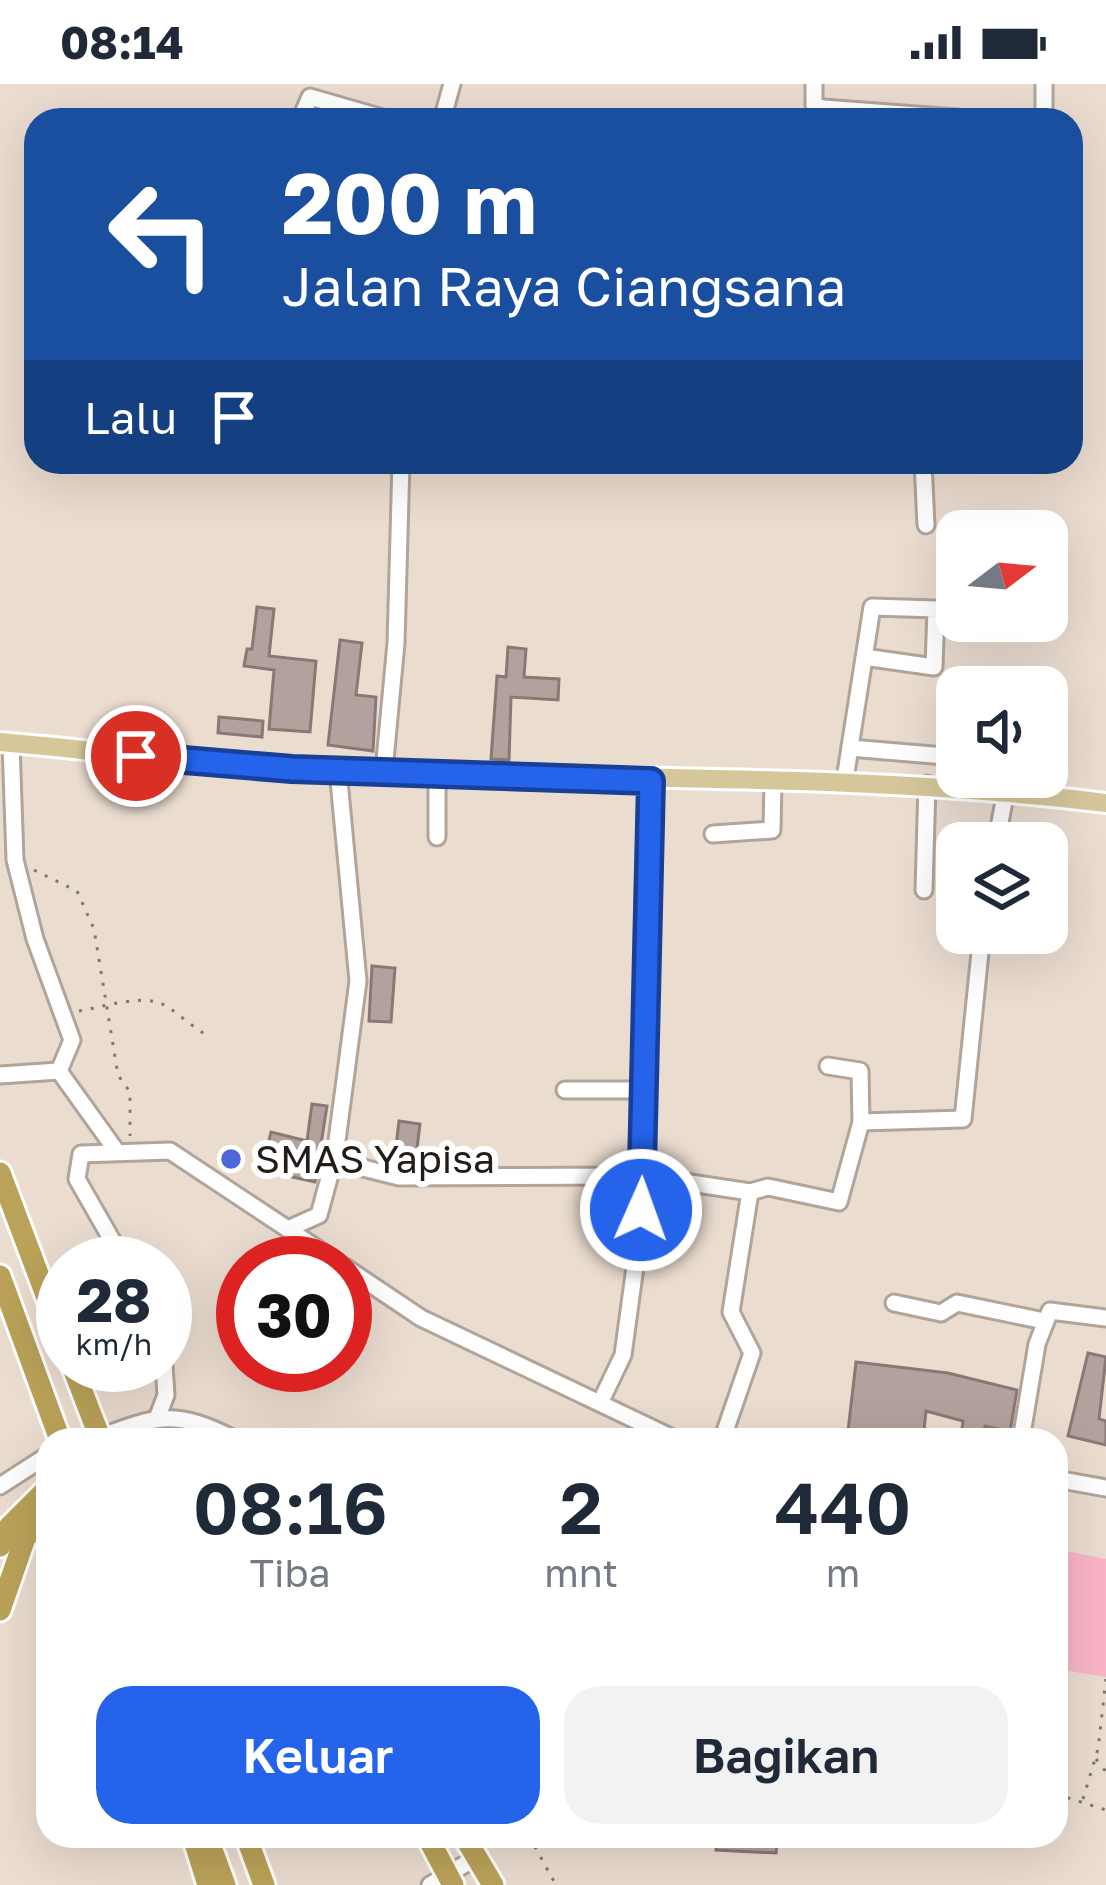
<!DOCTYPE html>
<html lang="id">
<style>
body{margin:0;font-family:"Golos Text",sans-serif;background:#f2f2f3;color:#1f2937;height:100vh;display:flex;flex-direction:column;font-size:45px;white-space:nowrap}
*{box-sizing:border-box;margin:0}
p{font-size:39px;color:#747a83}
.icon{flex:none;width:66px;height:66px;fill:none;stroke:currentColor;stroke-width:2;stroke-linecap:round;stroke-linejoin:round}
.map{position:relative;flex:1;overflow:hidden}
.panel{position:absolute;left:36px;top:1344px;width:1032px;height:420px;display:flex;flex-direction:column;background:#fff;border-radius:36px;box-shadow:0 12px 48px #0002}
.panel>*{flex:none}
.banner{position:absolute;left:24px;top:24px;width:1059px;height:366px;border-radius:36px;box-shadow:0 12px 48px #0002;background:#1a4fa0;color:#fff;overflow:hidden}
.needle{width:78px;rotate:74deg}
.controls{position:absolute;left:936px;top:426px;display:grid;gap:24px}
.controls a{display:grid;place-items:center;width:132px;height:132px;border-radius:24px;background:#fff;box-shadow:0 12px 48px #0002;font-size:60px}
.speed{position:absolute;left:36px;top:1152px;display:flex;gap:24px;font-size:60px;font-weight:700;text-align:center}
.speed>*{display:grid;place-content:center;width:156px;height:156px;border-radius:50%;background:#fff;box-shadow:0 12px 48px #0002;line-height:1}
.speed small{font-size:30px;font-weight:400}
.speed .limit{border:18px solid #d22;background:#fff;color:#111}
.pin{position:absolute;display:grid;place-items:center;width:102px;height:102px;color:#fff;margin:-51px;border:6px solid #fff;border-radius:50%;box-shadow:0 3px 12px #0007}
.me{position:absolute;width:132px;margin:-66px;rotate:2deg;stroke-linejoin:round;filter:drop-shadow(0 0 9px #0008)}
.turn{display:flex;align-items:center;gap:42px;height:252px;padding:0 60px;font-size:54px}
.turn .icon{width:156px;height:156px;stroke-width:2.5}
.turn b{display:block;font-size:84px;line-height:102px}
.then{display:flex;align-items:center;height:114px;padding:0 60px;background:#0003;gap:24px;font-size:45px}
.eta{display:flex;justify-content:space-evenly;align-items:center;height:204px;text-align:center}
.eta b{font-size:72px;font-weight:600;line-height:84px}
.cta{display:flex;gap:24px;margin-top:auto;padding:24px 60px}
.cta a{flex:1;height:138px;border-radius:36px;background:#2563eb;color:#fff;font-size:48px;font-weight:600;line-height:138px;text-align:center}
.cta a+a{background:#f2f2f3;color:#1f2937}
.status{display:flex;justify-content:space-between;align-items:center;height:84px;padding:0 60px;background:#fff;direction:ltr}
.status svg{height:33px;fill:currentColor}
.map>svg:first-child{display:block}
.green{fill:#f9b4c7}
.building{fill:#b3a19d;stroke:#8a7875;stroke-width:3}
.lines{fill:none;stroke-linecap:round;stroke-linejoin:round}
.minor-casing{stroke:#b2a499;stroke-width:21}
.major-casing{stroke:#fff;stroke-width:24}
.highway-casing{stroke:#fff;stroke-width:27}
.path{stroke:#80766e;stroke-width:3;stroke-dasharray:3 9;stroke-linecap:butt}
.minor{stroke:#fff;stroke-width:15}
.major{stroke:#d6c79b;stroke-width:18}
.highway{stroke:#baa258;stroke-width:21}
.highway-bridge-casing{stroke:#fff;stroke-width:27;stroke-linecap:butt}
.highway-bridge{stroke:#baa258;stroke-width:21}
.route-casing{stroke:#184099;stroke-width:30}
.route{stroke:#2563eb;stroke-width:21}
.poi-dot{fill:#4e66db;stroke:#fff;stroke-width:4.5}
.labels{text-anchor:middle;stroke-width:12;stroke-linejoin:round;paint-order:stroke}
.poi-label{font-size:39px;fill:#231d19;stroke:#fff;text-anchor:start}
</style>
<div class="status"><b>08:14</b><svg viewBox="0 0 49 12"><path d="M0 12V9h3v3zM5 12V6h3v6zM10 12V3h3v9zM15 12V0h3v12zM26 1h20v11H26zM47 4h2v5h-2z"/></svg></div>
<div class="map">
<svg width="1106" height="1801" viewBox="0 0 1106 1801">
<rect width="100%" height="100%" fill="#ebdcd0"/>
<path class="green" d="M1056 1465 1106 1475V1593L1056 1585Z"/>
<g class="building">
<path d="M257 523 274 525 269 572 316 577 310 648 269 645 274 586 244 582 247 565H252Z"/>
<path d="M340 556 362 559 356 611 376 613 373 667 328 661Z"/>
<path d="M508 563 526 565 524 593 559 595 558 616 511 613 509 676 491 675 497 592 506 593Z"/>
<path d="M219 633 263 637 262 653 218 649Z"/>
<path d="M372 882 395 884 391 938 369 937Z"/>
<path d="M312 1020 327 1022 315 1098 288 1092 291 1079 265 1073 271 1048 307 1057Z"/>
<path d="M399 1037 420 1040 415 1081 394 1079Z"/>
<path d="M1088 1269 1106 1273 1099 1335 1106 1337V1361L1068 1352Z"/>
<path d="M856 1278 948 1289 1017 1306 1010 1348 985 1342 983 1350 962 1345 963 1337 926 1327 923 1356H876V1351L848 1347Z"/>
<path d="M718 1752H778L776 1769 716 1766Z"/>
</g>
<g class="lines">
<g class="minor-casing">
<g id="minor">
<path d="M814 0V21L823 24 983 36"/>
<path d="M300 36 310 13 390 36"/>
<path d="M442 36 452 0"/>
<path d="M1044 36V0"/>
<path d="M923 378 926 441"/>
<path d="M11 659 15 776 35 855 72 956 59 987"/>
<path d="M850 664 945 672"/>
<path d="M338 686 358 897 335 1072 339 1078 399 1093 644 1092 750 1108 768 1103 839 1118 861 1038 860 987 828 982"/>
<path d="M384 687 396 559 401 378"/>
<path d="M845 695 872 523 936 525 934 583 864 573"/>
<path d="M713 750 772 746 773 696"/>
<path d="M437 753V689"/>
<path d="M996 759 1006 707"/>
<path d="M924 806 927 700"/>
<path d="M59 987 115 1065"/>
<path d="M0 991 59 987"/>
<path d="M565 1006H642"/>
<path d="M861 1038 963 1035 982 849"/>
<path d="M288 1145 319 1131 335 1072"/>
<path d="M125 1179 77 1095 81 1070 170 1067 339 1179"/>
<path d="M345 1183 421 1234 677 1356"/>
<path d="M894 1219 941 1229 957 1219 1044 1237"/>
<path d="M600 1319 623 1271 638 1161 651 697"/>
<path d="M158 1332 166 1311 164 1281"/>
<path d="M92 1356C154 1333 173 1323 236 1356"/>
<path d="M722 1356 752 1269 731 1228 750 1108"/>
<path d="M1021 1356 1037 1260 1050 1227 1106 1234"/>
<path d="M1056 1395 1106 1404"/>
<path d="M0 1402 48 1371"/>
<path d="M430 1801 477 1773"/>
</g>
</g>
<g class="major-casing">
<path id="major" d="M0 658C97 666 193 680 289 685 562 698 835 686 1106 719"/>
</g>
<g class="highway-casing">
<g id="highway">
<path d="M0 1089 63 1256"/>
<path d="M0 1192 60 1356"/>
<path d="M72 1281 93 1336"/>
<path d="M0 1462 9 1443 48 1404"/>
<path d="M0 1526 25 1454 48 1430"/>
<path d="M207 1752 225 1801"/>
<path d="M246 1752 264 1801"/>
<path d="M427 1752 453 1801"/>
<path d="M464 1752 493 1801"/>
<path d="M194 1756 208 1801"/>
</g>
</g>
<g class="path">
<path d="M34 786 77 807 94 845 118 991 130 1008V1052"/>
<path d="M79 927C103 923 137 911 160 919 173 924 194 945 210 953"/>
<path d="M1096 1675 1106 1688"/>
<path d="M1056 1710 1106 1726"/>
<path d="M1083 1715 1098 1665 1106 1595"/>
<path d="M529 1752 556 1801"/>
</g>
<use href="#minor" class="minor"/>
<use href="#major" class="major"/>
<use href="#highway" class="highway"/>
<g class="highway-bridge-casing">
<path id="highway-bridge" d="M93 1336 101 1356"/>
</g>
<use href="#highway-bridge" class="highway-bridge"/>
</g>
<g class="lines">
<g class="route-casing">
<path id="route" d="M136 672 292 685 651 697 641 1126"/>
</g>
<use href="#route" class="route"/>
</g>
<circle class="poi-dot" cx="231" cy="1075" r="12"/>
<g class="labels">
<g class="poi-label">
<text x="255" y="1089">SMAS Yapisa</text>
</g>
</g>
</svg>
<div class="controls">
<a><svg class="needle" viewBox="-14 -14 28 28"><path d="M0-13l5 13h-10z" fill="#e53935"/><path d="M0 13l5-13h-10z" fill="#747a83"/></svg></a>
<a><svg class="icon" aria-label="sound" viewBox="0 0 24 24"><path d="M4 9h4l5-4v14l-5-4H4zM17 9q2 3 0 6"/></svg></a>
<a><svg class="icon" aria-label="layers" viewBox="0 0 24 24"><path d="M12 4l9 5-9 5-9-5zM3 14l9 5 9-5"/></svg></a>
</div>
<div class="speed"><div>28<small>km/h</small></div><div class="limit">30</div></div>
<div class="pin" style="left:136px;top:672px;background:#d93025"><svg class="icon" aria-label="arrive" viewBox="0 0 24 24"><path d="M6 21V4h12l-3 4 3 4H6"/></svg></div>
<svg class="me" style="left:641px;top:1126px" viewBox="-20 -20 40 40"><circle r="17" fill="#2563eb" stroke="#fff" stroke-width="3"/><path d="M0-11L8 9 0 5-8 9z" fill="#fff"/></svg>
<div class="banner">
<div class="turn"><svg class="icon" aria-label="left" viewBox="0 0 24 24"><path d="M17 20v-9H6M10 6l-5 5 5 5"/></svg><div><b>200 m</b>Jalan Raya Ciangsana</div></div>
<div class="then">Lalu<svg class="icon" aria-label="arrive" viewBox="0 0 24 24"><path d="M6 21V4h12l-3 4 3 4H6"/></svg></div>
</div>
<section class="panel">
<div class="eta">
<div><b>08:16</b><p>Tiba</p></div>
<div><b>2</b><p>mnt</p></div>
<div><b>440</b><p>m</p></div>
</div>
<div class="cta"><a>Keluar</a><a>Bagikan</a></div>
</section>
</div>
